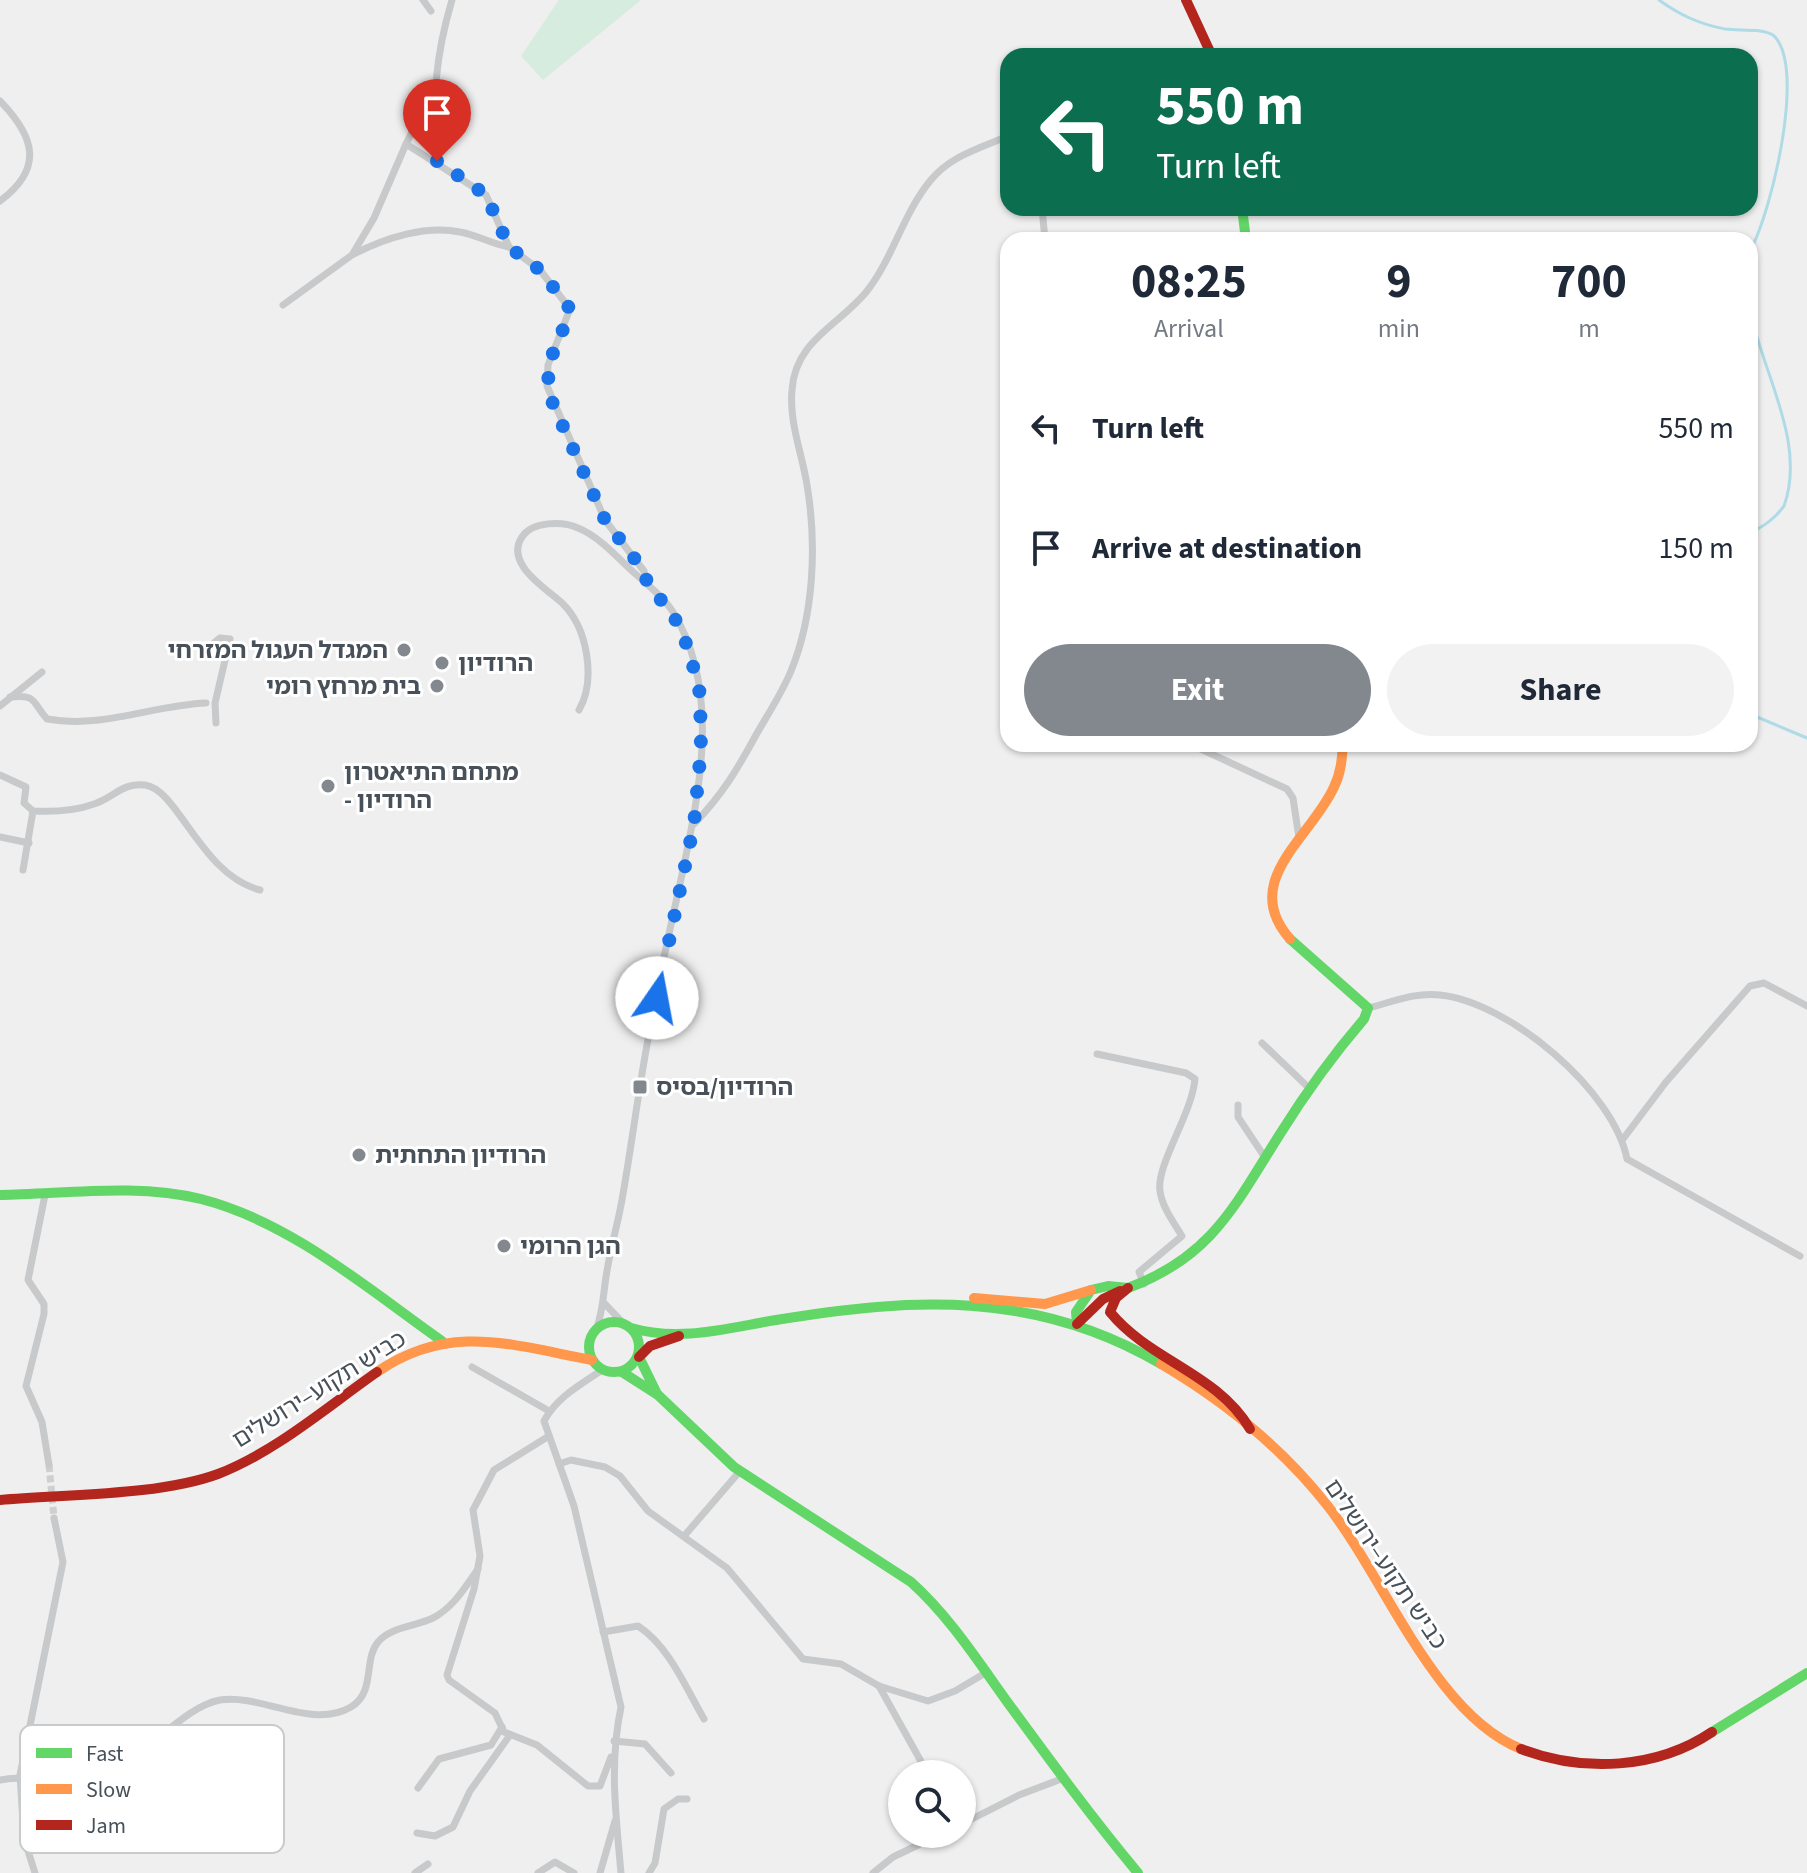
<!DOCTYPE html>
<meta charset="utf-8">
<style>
body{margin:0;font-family:"Source Sans 3","Noto Sans Hebrew",sans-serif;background:#f2f2f3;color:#1f2937;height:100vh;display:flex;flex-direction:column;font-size:30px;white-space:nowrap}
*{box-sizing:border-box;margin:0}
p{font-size:26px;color:#747a83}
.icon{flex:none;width:44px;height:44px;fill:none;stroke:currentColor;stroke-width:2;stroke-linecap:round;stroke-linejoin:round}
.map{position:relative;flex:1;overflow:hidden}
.sheet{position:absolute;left:1000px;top:232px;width:758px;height:520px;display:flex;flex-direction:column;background:#fff;border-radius:24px;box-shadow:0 2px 6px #0004}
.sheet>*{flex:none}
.top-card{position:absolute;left:1000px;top:48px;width:758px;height:168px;border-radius:24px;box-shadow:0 2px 6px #0004;background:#0b6e4f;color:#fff;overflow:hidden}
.controls{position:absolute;left:888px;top:1760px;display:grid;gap:16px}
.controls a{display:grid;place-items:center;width:88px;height:88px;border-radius:50%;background:#fff;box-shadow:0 2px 6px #0004;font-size:40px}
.pin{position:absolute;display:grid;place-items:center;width:68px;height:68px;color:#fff;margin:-82px -34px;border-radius:50% 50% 50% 0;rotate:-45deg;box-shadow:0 0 8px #0007}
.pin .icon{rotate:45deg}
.me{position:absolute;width:88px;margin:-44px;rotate:12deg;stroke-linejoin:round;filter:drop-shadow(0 0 6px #0008)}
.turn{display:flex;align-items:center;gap:28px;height:168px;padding:0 24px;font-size:36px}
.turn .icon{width:104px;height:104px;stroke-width:2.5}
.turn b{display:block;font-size:56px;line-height:68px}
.eta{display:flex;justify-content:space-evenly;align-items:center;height:136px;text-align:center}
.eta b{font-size:48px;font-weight:700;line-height:56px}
.primary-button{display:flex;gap:16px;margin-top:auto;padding:16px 24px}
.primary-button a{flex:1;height:92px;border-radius:48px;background:#82888e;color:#fff;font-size:32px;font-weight:700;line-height:92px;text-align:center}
.primary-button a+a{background:#f2f2f3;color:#1f2937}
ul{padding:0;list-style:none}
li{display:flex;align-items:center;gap:24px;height:120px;padding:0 24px}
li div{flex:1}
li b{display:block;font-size:30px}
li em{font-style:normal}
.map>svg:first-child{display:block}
.green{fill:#d6ecde}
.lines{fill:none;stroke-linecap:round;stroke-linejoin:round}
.stream{stroke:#afdbe6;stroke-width:3}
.street-tunnel{stroke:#cecfd1;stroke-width:7;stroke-dasharray:7 3.5;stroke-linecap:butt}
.street{stroke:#c7c9ca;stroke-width:7}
.fast{stroke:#63d668;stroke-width:10}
.slow{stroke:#ff974d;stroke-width:10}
.jam{stroke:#b3261e;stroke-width:10}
.route{stroke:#1a73e8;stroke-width:14;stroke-dasharray:0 25.2}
.poi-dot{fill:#82888e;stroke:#fff;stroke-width:3}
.labels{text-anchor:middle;stroke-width:6;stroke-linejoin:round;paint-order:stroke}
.poi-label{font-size:24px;font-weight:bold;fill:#485159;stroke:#fff;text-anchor:start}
.street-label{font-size:24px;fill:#485159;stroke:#fff}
.key{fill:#fff;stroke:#c8cbcd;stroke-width:2}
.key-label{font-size:22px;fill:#485159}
</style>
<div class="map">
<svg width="1807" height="1873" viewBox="0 0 1807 1873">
<rect width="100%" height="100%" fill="#efefef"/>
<path class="green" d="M559 0H641L543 80 521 56Z"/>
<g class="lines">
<g class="stream">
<path d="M1659 0C1680 15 1699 24 1725 29 1740 31 1761 28 1773 35 1807 64 1772 211 1750 251"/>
<path d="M1750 309C1762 373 1807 442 1784 506 1776 517 1763 528 1750 532"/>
<path d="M1750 714 1807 738"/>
</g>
<path class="street-tunnel" d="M49 1465 54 1518"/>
<g class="street">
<path d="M423 0 431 11"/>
<path d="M0 101C36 138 43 169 0 201"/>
<path d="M406 144 422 112 432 104"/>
<path d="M437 161C432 102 435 57 452 0"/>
<path d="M1042 208 1045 240"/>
<path d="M1159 240V239"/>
<path d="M354 254C385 238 425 225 460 232 477 235 492 244 509 247"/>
<path d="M283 305 352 255 374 218 406 144 486 195 509 247 540 270 570 309 548 365 547 386 605 520 644 571 647 583"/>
<path d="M208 648 220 638 230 639 215 703 216 723"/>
<path d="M10 697C38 694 32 703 47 719 102 729 153 705 206 703"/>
<path d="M0 706 42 672"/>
<path d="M579 710C596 680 588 628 562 603 547 589 504 564 522 537 532 521 563 521 578 528 598 536 615 555 630 569 644 582 663 596 673 612 723 693 698 798 680 884 667 941 655 999 645 1056 637 1102 631 1148 623 1194 619 1220 611 1245 607 1271 603 1292 604 1309 596 1330"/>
<path d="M1190 744 1287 789 1293 798 1299 838"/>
<path d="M0 775 26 787 24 803 33 811C54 812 75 811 94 804 113 798 123 782 145 785 178 789 201 875 260 890"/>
<path d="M694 824C722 795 737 770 756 735 768 714 782 693 791 671 814 615 817 544 807 485 802 453 789 423 792 390 795 340 840 325 867 291 893 258 903 214 930 181 950 156 980 148 1008 136"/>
<path d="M0 837 29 843"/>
<path d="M23 870 33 811"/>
<path d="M1368 1008C1393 1002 1414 992 1440 995 1509 1002 1614 1091 1627 1159L1800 1256"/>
<path d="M1262 1043 1310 1089"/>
<path d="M1097 1054 1186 1073 1195 1079C1192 1114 1156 1165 1160 1191 1162 1207 1174 1223 1182 1236L1139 1272 1144 1284"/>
<path d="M1238 1105V1117L1266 1159"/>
<path d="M1623 1139 1666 1082 1750 986 1764 983 1807 1006"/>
<path d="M45 1195 28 1280 44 1304V1314L26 1386 42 1422 49 1465"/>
<path d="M605 1304 624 1324"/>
<path d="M472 1367 549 1411"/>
<path d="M602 1370C580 1385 557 1397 544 1421L574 1506 621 1707C609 1764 616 1816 621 1873"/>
<path d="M549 1436 494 1470 473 1510 480 1556 474 1589 447 1675 449 1680 495 1713 504 1732 537 1745 588 1786H600L611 1757"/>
<path d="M559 1464 571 1460 605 1467 620 1476 648 1511 727 1568 803 1659 841 1664 879 1686 928 1701 955 1691 987 1672"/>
<path d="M685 1535 740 1471"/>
<path d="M603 1632 638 1626C669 1646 686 1688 704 1719"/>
<path d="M879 1686 928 1774"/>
<path d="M614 1741 645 1744 671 1773"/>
<path d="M0 1780C19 1776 29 1780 47 1781 72 1781 96 1776 118 1766 150 1751 186 1706 220 1700 263 1694 312 1730 351 1707 376 1692 363 1660 378 1642 390 1627 417 1626 433 1618 454 1607 465 1587 478 1569"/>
<path d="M418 1788 439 1759 491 1745 502 1727"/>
<path d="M962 1824 1019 1795 1064 1778"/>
<path d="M417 1833 435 1836 453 1827 470 1791 510 1735"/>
<path d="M35 1873 24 1838 20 1775 63 1562 54 1518"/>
<path d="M415 1873 428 1864"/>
<path d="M538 1873 555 1862 574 1873"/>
<path d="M600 1873 615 1821"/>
<path d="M649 1873 655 1863 664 1809 678 1799H687"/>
<path d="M873 1873 893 1857 941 1834"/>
</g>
<g class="fast">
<path d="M1242 208 1246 240"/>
<path d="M0 1195C65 1194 137 1183 201 1199 291 1222 368 1289 442 1341"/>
<path d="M1128 1288C1212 1257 1235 1205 1280 1134 1305 1094 1333 1055 1364 1019L1368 1008 1290 939"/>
<circle cx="614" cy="1347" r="25"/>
<path d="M1077 1324 1076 1312 1091 1290 1108 1286 1128 1288"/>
<path d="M631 1328C680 1342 727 1328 776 1320 914 1297 1037 1291 1161 1364"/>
<path d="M639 1357 657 1394"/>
<path d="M622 1372 658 1395 734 1467 911 1582C951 1618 979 1663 1011 1707 1052 1763 1093 1819 1138 1873"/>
<path d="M1712 1732 1807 1673"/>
</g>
<g class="slow">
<path d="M1290 939C1239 881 1311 838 1334 787 1341 773 1342 759 1343 744"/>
<path d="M974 1298 1045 1304 1091 1290"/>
<path d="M1161 1364C1224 1401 1282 1448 1327 1505 1385 1578 1434 1714 1521 1749"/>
<path d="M377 1372C450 1322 511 1345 592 1360"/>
</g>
<g class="jam">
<path d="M1186 0 1212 56"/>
<path d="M1128 1288 1116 1298 1110 1312C1150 1361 1217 1373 1250 1429"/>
<path d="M1077 1324 1103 1299 1120 1291"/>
<path d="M639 1357 650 1346 679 1336"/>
<path d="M0 1500C65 1494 158 1496 218 1474 275 1452 327 1407 377 1372"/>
<path d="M1521 1749C1584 1773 1657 1769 1712 1732"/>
</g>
</g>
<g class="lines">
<path class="route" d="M437 161 486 195 509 247 540 270 570 309C560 347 539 361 553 404L605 520 644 571 648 586 672 612 689 650 700 694 701 749 694 824 657 998"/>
</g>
<g class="poi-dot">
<circle cx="404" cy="650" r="8"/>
<circle cx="442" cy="663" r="8"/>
<circle cx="437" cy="686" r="8"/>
<circle cx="328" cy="786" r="8"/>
<rect x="632" y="1079" width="16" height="16" rx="4"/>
<circle cx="359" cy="1155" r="8"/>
<circle cx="504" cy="1246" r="8"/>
</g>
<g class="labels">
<g class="poi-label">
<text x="388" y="658" text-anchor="end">המגדל העגול המזרחי</text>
<text x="458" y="671">הרודיון</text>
<text x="421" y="694" text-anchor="end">בית מרחץ רומי</text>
<text x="344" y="780">מתחם התיאטרון<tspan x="344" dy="28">- הרודיון</tspan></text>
<text x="656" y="1095">הרודיון/בסיס</text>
<text x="375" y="1163">הרודיון התחתית</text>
<text x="520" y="1254">הגן הרומי</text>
</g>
<g class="street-label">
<text transform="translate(319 1389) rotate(-32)" y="8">כביש תקוע–ירושלים</text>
<text transform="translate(1386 1564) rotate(56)" y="8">כביש תקוע–ירושלים</text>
</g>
</g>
<rect x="20" y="1725" width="264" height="128" rx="12" class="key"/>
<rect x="36" y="1748" width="36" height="10" fill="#63d668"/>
<rect x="36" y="1784" width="36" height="10" fill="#ff974d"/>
<rect x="36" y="1820" width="36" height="10" fill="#b3261e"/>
<g class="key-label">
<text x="86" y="1761">Fast</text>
<text x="86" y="1797">Slow</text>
<text x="86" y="1833">Jam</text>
</g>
</svg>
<div class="controls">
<a><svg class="icon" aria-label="search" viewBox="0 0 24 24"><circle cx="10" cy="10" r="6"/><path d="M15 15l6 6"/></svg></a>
</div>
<div class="pin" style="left:437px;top:161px;background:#d93025"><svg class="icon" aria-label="arrive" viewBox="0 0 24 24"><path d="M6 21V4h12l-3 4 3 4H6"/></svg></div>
<svg class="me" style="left:657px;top:998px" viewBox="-20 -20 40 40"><circle r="19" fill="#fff"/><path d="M0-13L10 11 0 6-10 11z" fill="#1a73e8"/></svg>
<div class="top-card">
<div class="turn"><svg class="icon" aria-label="left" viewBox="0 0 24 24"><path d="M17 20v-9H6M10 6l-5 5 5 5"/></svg><div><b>550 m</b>Turn left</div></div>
</div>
<section class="sheet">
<div class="eta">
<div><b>08:25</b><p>Arrival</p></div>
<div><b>9</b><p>min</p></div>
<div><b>700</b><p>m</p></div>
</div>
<ul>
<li><svg class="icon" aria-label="left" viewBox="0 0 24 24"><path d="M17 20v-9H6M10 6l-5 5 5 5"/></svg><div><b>Turn left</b></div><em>550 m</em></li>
<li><svg class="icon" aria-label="arrive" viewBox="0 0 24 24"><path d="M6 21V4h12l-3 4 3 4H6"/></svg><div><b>Arrive at destination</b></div><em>150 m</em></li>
</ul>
<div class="primary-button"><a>Exit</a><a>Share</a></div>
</section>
</div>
